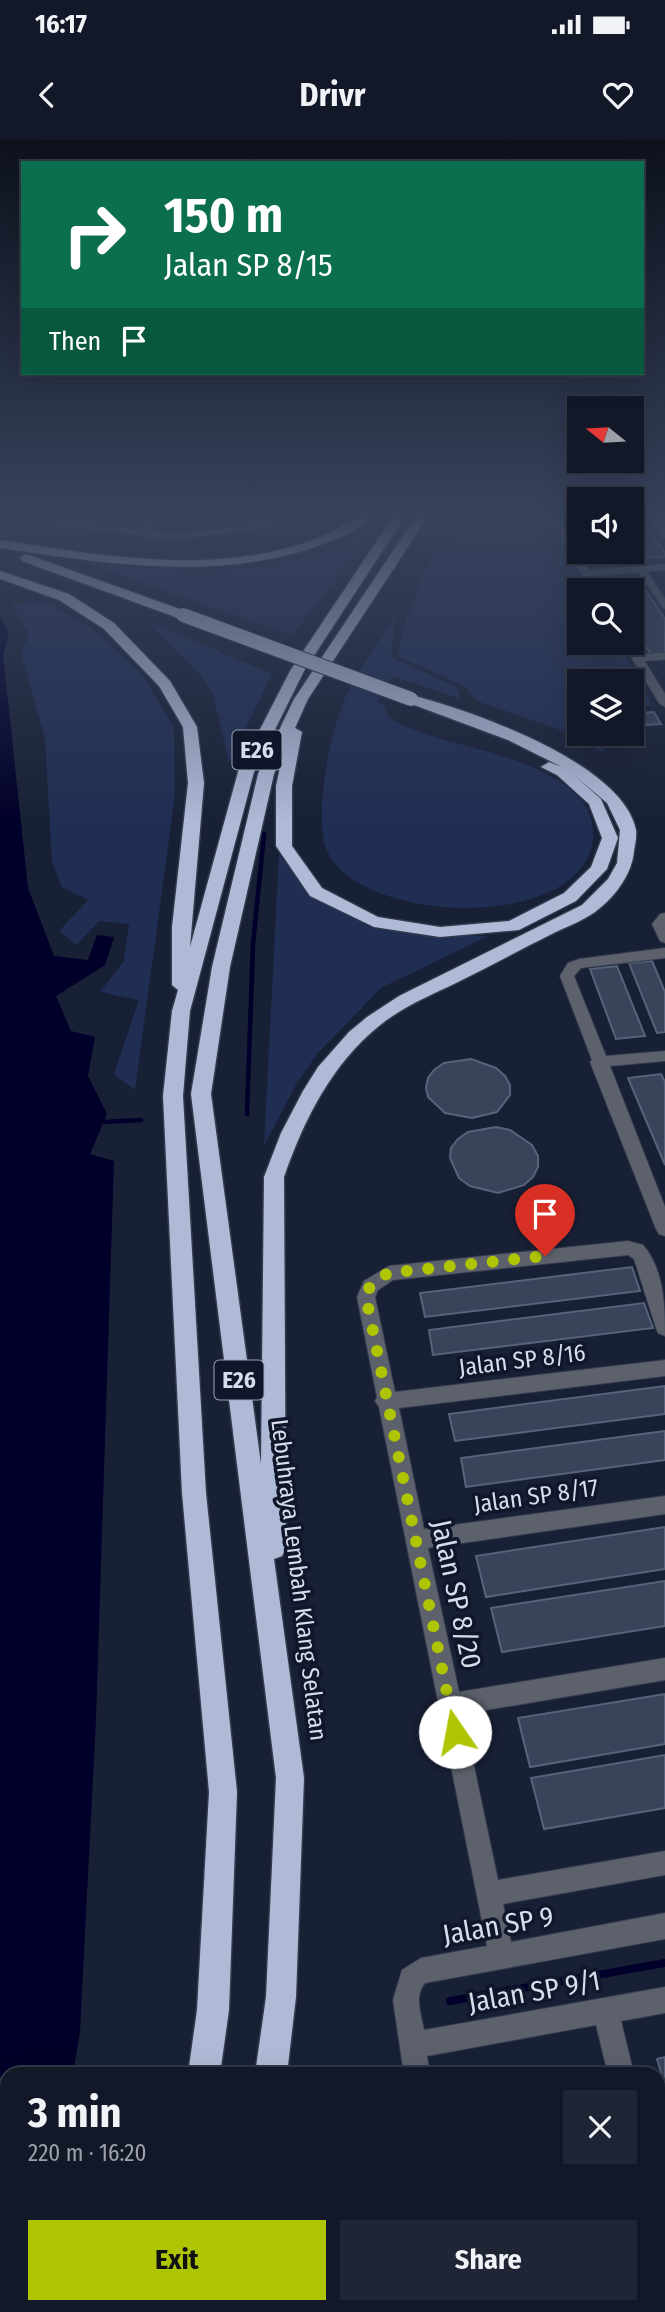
<!DOCTYPE html>
<meta charset="utf-8">
<style>
body{margin:0;font-family:"Fira Sans Condensed",sans-serif;background:#1f2534;color:#f1f3f6;height:100vh;display:flex;flex-direction:column;font-size:26px;white-space:nowrap}
*{box-sizing:border-box;margin:0}
p{font-size:23px;color:#9ca0a8}
.icon{flex:none;width:38px;height:38px;fill:none;stroke:currentColor;stroke-width:2;stroke-linecap:round;stroke-linejoin:round}
.map{position:relative;flex:1;overflow:hidden}
.panel{position:absolute;left:0px;top:1927px;width:665px;height:247px;display:flex;flex-direction:column;background:#121828;border-radius:21px 21px 0 0;box-shadow:0 7px 28px #0002,0 0 0 2px #313745}
.panel>*{flex:none}
.guide{position:absolute;left:21px;top:21px;width:623px;height:214px;border-radius:0px;box-shadow:0 7px 28px #0002,0 0 0 2px #313745;background:#0b6e4f;color:#fff;overflow:hidden}
.needle{width:46px;rotate:288deg}
.buttons{position:absolute;left:567px;top:256px;display:grid;gap:14px}
.buttons a{display:grid;place-items:center;width:77px;height:77px;border-radius:0px;background:#121828;box-shadow:0 7px 28px #0002,0 0 0 2px #313745;font-size:35px}
.pin{position:absolute;display:grid;place-items:center;width:60px;height:60px;color:#fff;margin:-72px -30px;border-radius:50% 50% 50% 0;rotate:-45deg;box-shadow:0 0 7px #0007}
.pin .icon{rotate:45deg}
.me{position:absolute;width:77px;margin:-38px;rotate:348deg;stroke-linejoin:round;filter:drop-shadow(0 0 5px #0008)}
.turn{display:flex;align-items:center;gap:24px;height:147px;padding:0 28px;font-size:32px}
.turn .icon{width:91px;height:91px;stroke-width:2.5}
.turn b{display:block;font-size:49px;line-height:60px}
.then{display:flex;align-items:center;height:66px;padding:0 28px;background:#0003;gap:14px;font-size:26px}
.round{display:grid;place-items:center;flex:none;width:74px;height:74px;border-radius:0px;background:#1f2534}
.overview{display:flex;align-items:center;justify-content:space-between;height:119px;padding:0 28px}
h1{font-size:42px;font-weight:700;line-height:52px}
.button{display:flex;gap:14px;margin-top:auto;padding:14px 28px}
.button a{flex:1;height:80px;border-radius:0px;background:#afc504;color:#111;font-size:28px;font-weight:700;line-height:80px;text-align:center}
.button a+a{background:#1f2534;color:#f1f3f6}
.status{display:flex;justify-content:space-between;align-items:center;height:49px;padding:0 35px;background:#121828;direction:ltr}
.status svg{height:19px;fill:currentColor}
header{display:flex;justify-content:space-between;align-items:center;height:91px;padding:0 28px;background:#121828;font-size:32px;font-weight:700}
.map>svg:first-child{display:block}
.built{fill:#1e2943}
.green{fill:#212e53}
.water{fill:#01002a}
.lines{fill:none;stroke-linecap:round;stroke-linejoin:round}
.stream-far1{stroke:#01002a;stroke-width:4.5}
.stream{stroke:#01002a;stroke-width:8}
.building{fill:#39435a;stroke:#58627b;stroke-width:2}
.lane-casing{stroke:#333a4e;stroke-width:9}
.street-casing{stroke:#333a4e;stroke-width:2}
.highway-casing{stroke:#333a4e;stroke-width:3}
.lane{stroke:#5c616c;stroke-width:7}
.street{fill:#5c616c;fill-rule:evenodd}
.highway{fill:#afbbd6;fill-rule:evenodd}
.highway-bridge-casing{stroke:#333a4e;stroke-width:16;stroke-linecap:butt}
.highway-bridge{stroke:#afbbd6;stroke-width:14}
.route{stroke:#afc504;stroke-width:12;stroke-dasharray:0 21.6}
.labels{text-anchor:middle;stroke-width:7;stroke-linejoin:round;paint-order:stroke}
.shield{fill:#10172b;stroke:#9ba2b1;stroke-width:2}
.shield-label{font-size:23px;font-weight:bold;fill:#d7ddeb}
.street-label{font-size:24px;fill:#d7ddeb;stroke:#10172b}
.near-street-label{font-size:28px;fill:#d7ddeb;stroke:#10172b}
</style>
<div class="status"><b>16:17</b><svg viewBox="0 0 49 12"><path d="M0 12V9h3v3zM5 12V6h3v6zM10 12V3h3v9zM15 12V0h3v12zM26 1h20v11H26zM47 4h2v5h-2z"/></svg></div>
<header><svg class="icon" aria-label="back" viewBox="0 0 24 24"><path d="M15 5l-7 7 7 7"/></svg>Drivr<svg class="icon" aria-label="heart" viewBox="0 0 24 24"><path d="M12 20l-8-8c-3-5 5-10 8-4 3-6 11-1 8 4z"/></svg></header>
<div class="map">
<svg width="665" height="2172" viewBox="0 0 665 2172">
<rect width="100%" height="100%" fill="#182035"/>
<path class="built" d="M0 378H313L284 395 151 404 0 384Z"/>
<g class="green">
<path d="M460 378H550L589 450H579V502H618L652 565 632 568V541H579V593H624L612 599 602 612 574 595 477 561 464 546 398 516 403 488 432 413 450 401Z"/>
<path d="M381 382 292 495 76 420C152 431 232 438 307 417 334 410 357 395 381 382Z"/>
<path d="M44 461 91 488 143 535 174 588 175 655 135 950 114 934 139 860 100 852 124 821 129 784 99 781 76 805 59 791 88 760 62 747 52 722 45 599 21 512 29 495 12 465Z"/>
<path d="M395 477 391 517 456 547 461 559 392 536 378 562 385 566 387 574 393 580C447 610 539 611 581 660 590 670 594 685 593 699 583 792 364 785 328 713 312 681 330 591 345 558 358 530 377 503 395 477Z"/>
<path d="M147 481 272 534 229 623 213 554 200 534Z"/>
<path d="M279 714 308 753 370 787 439 796H488L381 848 318 913 298 941 264 1006Z"/>
</g>
<path class="water" d="M0 475 9 494 3 514 28 748 54 816 88 820 97 795 114 797 105 825 56 856 71 891 95 897 88 936 107 974 90 1014 114 1021 96 1579 80 1891 73 1934H7V2166L38 2167 37 2172H0Z"/>
<g class="lines">
<g class="stream-far1">
<path d="M247 974 253 804 264 694"/>
<path d="M104 982 141 980"/>
</g>
<path class="stream" d="M450 1861 665 1823"/>
</g>
<g class="building">
<path d="M151 378H184L180 381 154 384Z"/>
<path d="M632 378H642L665 413V417L647 418 632 394Z"/>
<path d="M591 411H612L618 420 597 422Z"/>
<path d="M637 437 665 479V514L651 515 632 484V450H610L604 440Z"/>
<path d="M654 572 661 584 647 585 641 573Z"/>
<path d="M652 821 665 852V892L657 893 629 823Z"/>
<path d="M617 826 645 896 616 899 590 829Z"/>
<path d="M471 919 496 928 505 936 510 945V955L497 972 472 978 445 973 428 957 426 948 428 938 434 930 444 923Z"/>
<path d="M661 934 665 942V1025L628 938Z"/>
<path d="M496 987 510 990 532 1005 538 1016V1027L533 1037 524 1045 498 1053 470 1046 459 1038 450 1018 451 1008 458 999 468 992Z"/>
<path d="M632 1127 640 1151 425 1177 420 1153Z"/>
<path d="M644 1163 653 1188 433 1215 429 1190Z"/>
<path d="M665 1246V1274L455 1301 449 1274Z"/>
<path d="M665 1291V1320L466 1347 461 1318Z"/>
<path d="M665 1387V1429L486 1457 476 1416Z"/>
<path d="M665 1441V1486L502 1512 491 1468Z"/>
<path d="M665 1554V1604L530 1627 518 1578Z"/>
<path d="M665 1615V1668L544 1689 531 1638Z"/>
<path d="M665 1917V1946L657 1919Z"/>
<path d="M541 2166H563L564 2172H520Z"/>
<path d="M569 2166H628L629 2172H570Z"/>
</g>
<g class="lines">
<g class="lane-casing">
<g id="lane">
<path d="M145 378 153 396"/>
<path d="M629 411 665 465"/>
<path d="M636 518 665 516"/>
</g>
</g>
<g class="street-casing">
<g id="street">
<path d="M20 378C70 377 119 390 169 393 214 395 258 377 302 378L256 390 171 399 25 381Z"/>
<path d="M549 378H559L589 430 665 424V430L593 436 601 450H591Z"/>
<path d="M648 378H658L665 388V398L661 397Z"/>
<path d="M632 501 665 554V567L659 563 622 502Z"/>
<path d="M665 773V803L660 801 652 784 660 774Z"/>
<path d="M665 808V818L581 828 574 836 606 916 665 911V921L610 926 665 1067V1096L659 1094 656 1089 590 922 592 920 560 836 568 823 579 819Z"/>
<path d="M628 1101 643 1105C664 1129 665 1166 665 1196L658 1193 656 1188 634 1119 628 1115 393 1140 378 1150 375 1157 395 1252 665 1220V1236L399 1268 424 1389 665 1356V1374L428 1408 459 1552 665 1518V1540L463 1574 498 1740 665 1711V1735L503 1764 511 1802 665 1773V1799L425 1843C414 1855 421 1875 424 1890L665 1847V1873L621 1881 634 1934H608L596 1885 427 1916 430 1934H404L393 1860 402 1830 421 1818 487 1806 379 1267 375 1261 377 1257 357 1157 364 1141 389 1126Z"/>
<path d="M658 2073 665 2076V2130L658 2127Z"/>
<rect x="436" y="2166" width="30" height="6"/>
</g>
</g>
<g class="highway-casing">
<g id="highway">
<path d="M356 378H371C355 393 329 402 309 409 208 441 102 423 0 408V400C104 416 217 437 318 398 331 393 344 385 356 378Z"/>
<path d="M392 378H404L304 531 254 632 190 871 183 956 206 1353 237 1652 229 1870 220 1934H188L197 1870 209 1652 182 1353 163 956 172 871 178 850 172 845V787L188 643 183 587 159 546 104 489 59 460 0 439V431L69 454 114 483 170 541 197 587 204 643 190 807 238 632 290 531Z"/>
<path d="M415 378H427L308 559 295 588 302 592 292 646V706L322 748 378 777 440 787 509 781 564 753 591 727 602 698 589 664 557 635 541 627 549 622 562 627 508 600 406 562 404 559 411 555C470 570 623 623 636 690 637 696 635 705 634 711 632 735 614 758 595 772 581 782 563 788 548 796 518 811 488 827 458 842 431 855 402 867 379 886 331 925 304 980 284 1037L286 1408 282 1416 274 1419 304 1638 296 1857 287 1934H255L266 1857 276 1638 191 954 212 827 258 634 294 559ZM283 613 276 646V706L310 756 374 787 440 797 519 790 576 761 607 729 618 698 601 659 573 634 607 663 620 690 617 723 608 739 582 765 399 856 367 877 349 892 318 927 303 951 281 993 264 1037 261 1324 211 954 230 827 274 634Z"/>
<path d="M26 414 188 472 190 475 183 479 178 478 22 421 20 418Z"/>
<path d="M151 2166H186V2172H150Z"/>
<path d="M224 2166H259V2172H223Z"/>
</g>
</g>
<use href="#lane" class="lane"/>
<use href="#street" class="street"/>
<use href="#highway" class="highway"/>
<g class="highway-bridge-casing">
<path id="highway-bridge" d="M183 475 411 559"/>
</g>
<use href="#highway-bridge" class="highway-bridge"/>
</g>
<linearGradient id="sky" x2="0" y2="1"><stop stop-color="#0d121d"/><stop offset="0.55" stop-color="#37425c"/><stop offset="1" stop-color="#37425c" stop-opacity="0"/></linearGradient>
<rect width="665" height="682" fill="url(#sky)"/>
<g class="lines">
<path class="route" d="M455 1592 366 1157 370 1146 388 1133 545 1116"/>
</g>
<g class="labels">
<g class="shield">
<rect x="232.5" y="590.5" width="49" height="39" rx="5"/>
<rect x="214.5" y="1220.5" width="49" height="39" rx="5"/>
</g>
<g class="shield-label">
<text x="257" y="618">E26</text>
<text x="239" y="1248">E26</text>
</g>
<g class="street-label">
<text transform="translate(522 1220) rotate(-7)" y="8">Jalan SP 8/16</text>
<text transform="translate(536 1356) rotate(-8)" y="8">Jalan SP 8/17</text>
<text transform="translate(299 1440) rotate(83)" y="8">Lebuhraya Lembah Klang Selatan</text>
</g>
<g class="near-street-label">
<text transform="translate(457 1454) rotate(78)" y="10">Jalan SP 8/20</text>
<text transform="translate(498 1785) rotate(-10)" y="10">Jalan SP 9</text>
<text transform="translate(534 1851) rotate(-10)" y="10">Jalan SP 9/1</text>
</g>
</g>
</svg>
<div class="buttons">
<a><svg class="needle" viewBox="-14 -14 28 28"><path d="M0-13l5 13h-10z" fill="#e53935"/><path d="M0 13l5-13h-10z" fill="#9ca0a8"/></svg></a>
<a><svg class="icon" aria-label="sound" viewBox="0 0 24 24"><path d="M4 9h4l5-4v14l-5-4H4zM17 9q2 3 0 6"/></svg></a>
<a><svg class="icon" aria-label="search" viewBox="0 0 24 24"><circle cx="10" cy="10" r="6"/><path d="M15 15l6 6"/></svg></a>
<a><svg class="icon" aria-label="layers" viewBox="0 0 24 24"><path d="M12 4l9 5-9 5-9-5zM3 14l9 5 9-5"/></svg></a>
</div>
<div class="pin" style="left:545px;top:1116px;background:#d93025"><svg class="icon" aria-label="arrive" viewBox="0 0 24 24"><path d="M6 21V4h12l-3 4 3 4H6"/></svg></div>
<svg class="me" style="left:455px;top:1592px" viewBox="-20 -20 40 40"><circle r="19" fill="#fff"/><path d="M0-13L10 11 0 6-10 11z" fill="#afc504"/></svg>
<div class="guide">
<div class="turn"><svg class="icon" aria-label="right" viewBox="0 0 24 24"><path d="M7 20v-9h11M14 6l5 5-5 5"/></svg><div><b>150 m</b>Jalan SP 8/15</div></div>
<div class="then">Then<svg class="icon" aria-label="arrive" viewBox="0 0 24 24"><path d="M6 21V4h12l-3 4 3 4H6"/></svg></div>
</div>
<section class="panel">
<div class="overview"><div><h1>3 min</h1><p>220 m · 16:20</p></div><a class="round"><svg class="icon" aria-label="close" viewBox="0 0 24 24"><path d="M6 6l12 12M18 6L6 18"/></svg></a></div>
<div class="button"><a>Exit</a><a>Share</a></div>
</section>
</div>
